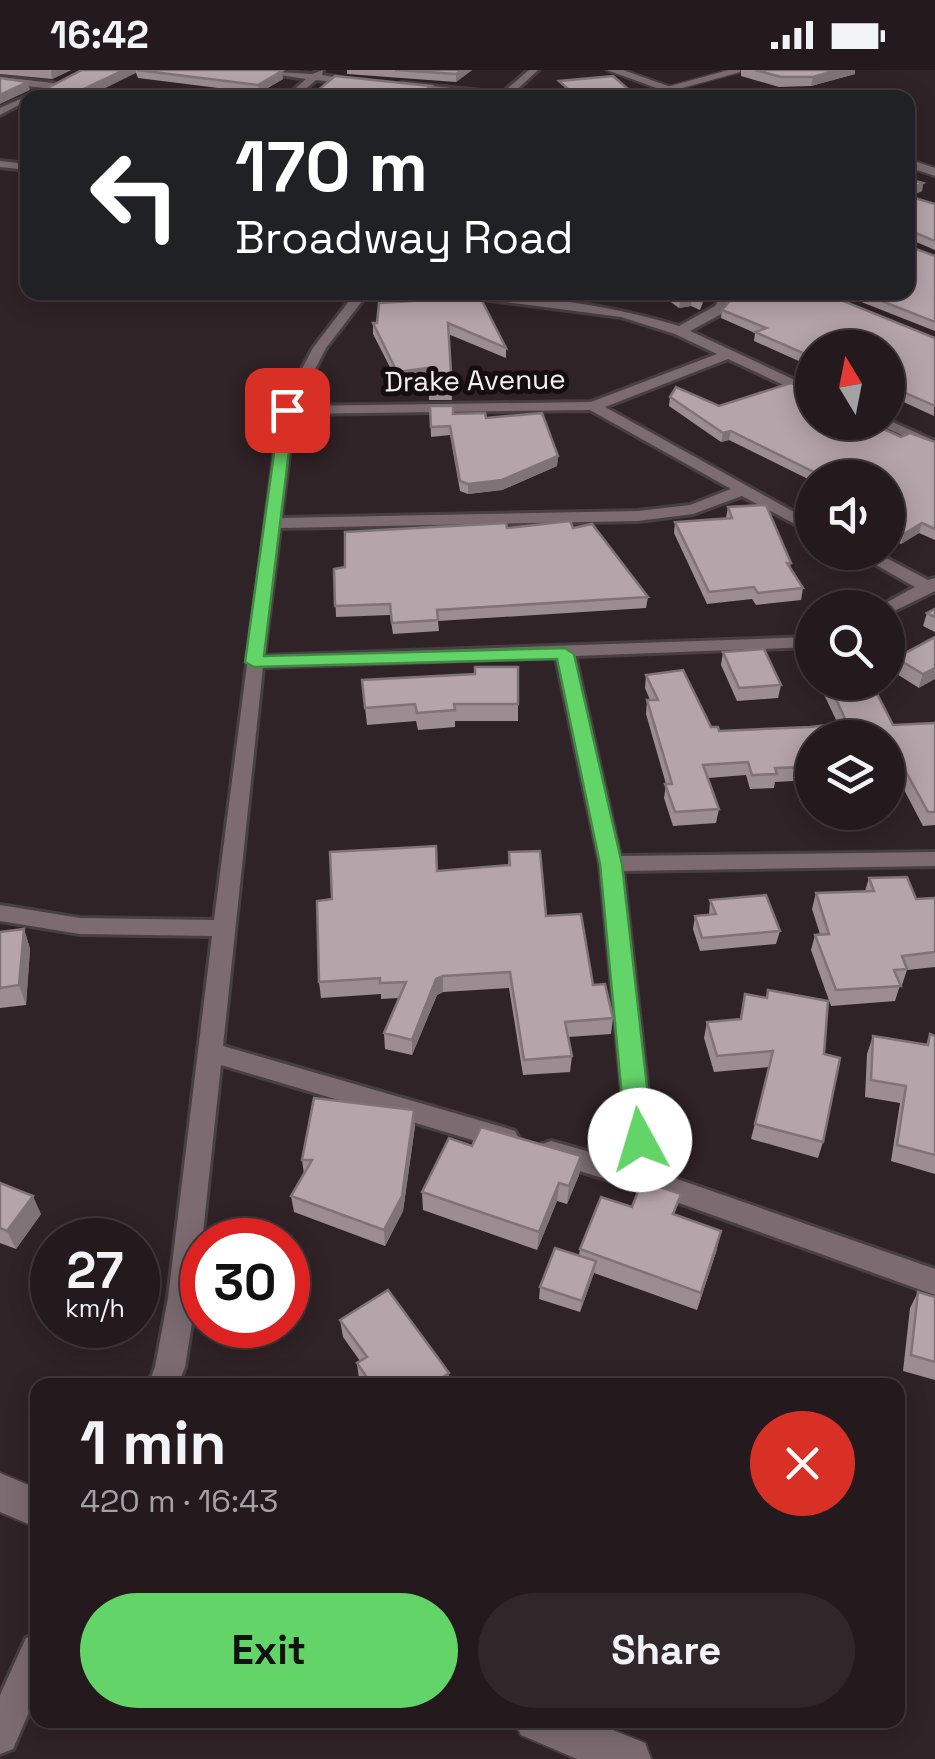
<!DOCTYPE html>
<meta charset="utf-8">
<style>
body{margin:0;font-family:"Space Grotesk",sans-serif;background:#30272b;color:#f1f3f6;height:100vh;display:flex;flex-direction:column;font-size:38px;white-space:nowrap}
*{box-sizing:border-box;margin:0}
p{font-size:32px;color:#a3a1a4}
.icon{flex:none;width:55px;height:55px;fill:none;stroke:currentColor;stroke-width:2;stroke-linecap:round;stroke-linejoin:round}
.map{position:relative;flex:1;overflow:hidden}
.side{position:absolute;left:30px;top:1308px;width:875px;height:350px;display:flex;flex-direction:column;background:#241a1e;border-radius:20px;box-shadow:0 5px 25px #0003,0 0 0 2px #41383c}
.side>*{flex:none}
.top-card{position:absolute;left:20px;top:20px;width:895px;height:210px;border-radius:20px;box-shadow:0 5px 25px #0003,0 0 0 2px #41383c;background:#202124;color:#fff;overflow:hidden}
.needle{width:65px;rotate:350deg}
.fabs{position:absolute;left:795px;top:260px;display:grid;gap:20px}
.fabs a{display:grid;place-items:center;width:110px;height:110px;border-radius:50%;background:#241a1e;box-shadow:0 5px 25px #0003,0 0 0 2px #41383c;font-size:50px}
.speed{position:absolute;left:30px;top:1148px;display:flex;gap:20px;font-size:50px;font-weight:700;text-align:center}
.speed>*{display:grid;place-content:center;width:130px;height:130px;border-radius:50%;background:#241a1e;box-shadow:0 5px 25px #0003,0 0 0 2px #41383c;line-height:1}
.speed small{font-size:25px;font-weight:400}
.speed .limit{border:15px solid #d22;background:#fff;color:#111}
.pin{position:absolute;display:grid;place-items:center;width:85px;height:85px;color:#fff;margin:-42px;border-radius:20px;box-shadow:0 5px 15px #0006}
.me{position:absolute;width:110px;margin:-55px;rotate:354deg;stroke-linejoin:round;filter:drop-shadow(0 0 8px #0008)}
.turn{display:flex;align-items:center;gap:35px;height:210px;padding:0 50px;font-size:45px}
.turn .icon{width:130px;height:130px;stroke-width:2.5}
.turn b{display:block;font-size:70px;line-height:85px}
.round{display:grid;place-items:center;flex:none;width:105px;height:105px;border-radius:52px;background:#30272b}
.headline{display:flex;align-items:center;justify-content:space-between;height:170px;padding:0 50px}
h1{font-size:60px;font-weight:800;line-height:75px}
.cta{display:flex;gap:20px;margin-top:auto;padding:20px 50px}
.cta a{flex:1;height:115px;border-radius:60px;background:#63d468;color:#111;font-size:40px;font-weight:800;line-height:115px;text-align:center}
.cta a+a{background:#30272b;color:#f1f3f6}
.status{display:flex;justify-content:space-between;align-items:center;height:70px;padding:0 50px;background:#241a1e;direction:ltr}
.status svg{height:28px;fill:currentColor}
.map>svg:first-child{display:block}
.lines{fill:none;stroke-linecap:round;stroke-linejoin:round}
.service-casing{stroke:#493e42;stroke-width:8}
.minor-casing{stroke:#493e42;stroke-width:6}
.tertiary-casing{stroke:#493e42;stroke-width:4}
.service{stroke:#7c6c72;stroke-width:5}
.minor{fill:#7c6c72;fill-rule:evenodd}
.tertiary{fill:#7c6c72;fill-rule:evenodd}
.wall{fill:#9c8d92}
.shaded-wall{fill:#7f7377}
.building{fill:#b5a4aa;stroke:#7f7377;stroke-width:2.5}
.route{fill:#63d468;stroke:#408a44;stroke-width:2.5}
.labels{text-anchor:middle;stroke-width:10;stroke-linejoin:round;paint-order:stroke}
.far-street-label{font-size:28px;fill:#f7eef1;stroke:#140e10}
</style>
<div class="status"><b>16:42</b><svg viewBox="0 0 49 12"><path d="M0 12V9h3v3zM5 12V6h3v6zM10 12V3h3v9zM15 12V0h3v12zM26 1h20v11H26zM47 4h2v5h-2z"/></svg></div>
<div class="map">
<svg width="935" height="1689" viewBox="0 0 935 1689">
<rect width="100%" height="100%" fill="#302328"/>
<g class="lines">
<g class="service-casing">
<path id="service" d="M669 19 738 0"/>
</g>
<g class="minor-casing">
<g id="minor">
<path d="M248 0 312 4 323 0 322 5 365 12 360 15 316 10 295 28H285L306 9Z"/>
<path d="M529 0H538L508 28 397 16 402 13 502 23Z"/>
<path d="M0 7 53 13 58 16 53 19 0 13Z"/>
<path d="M25 27 32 28 0 45V38Z"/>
<path d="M0 91 28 94V100L0 97Z"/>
<path d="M356 222H369L326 278 296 336 591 332 717 284 675 264 621 247 429 222C513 222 599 232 679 256L715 236 723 222H736L725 242 690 261 812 318V327L807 326 728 289 605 337 812 452V463L742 426 693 444 638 451 280 458 264 586 812 567V577L575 586 620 786 935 782V796L623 801 657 1102 935 1199V1225L643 1120 542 1090 538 1082 542 1074 551 1071 629 1093 600 794 556 587 263 597 223 976 506 1058 515 1061 519 1069 515 1077 506 1080 221 995 196 1228 185 1297 178 1315H148L155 1297 168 1228 212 866 80 864 0 851V835L80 848 214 850 280 340 313 278ZM590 340 731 419 690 435 638 441 281 448 294 344Z"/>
<path d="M888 350 935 371V380L873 352Z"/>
<path d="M853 482H875L928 510 935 508V521L888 544V538L882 535 915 517Z"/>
<path d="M38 1563V1621L13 1679 0 1684V1625L26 1568Z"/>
</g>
</g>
<g class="tertiary-casing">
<g id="tertiary">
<path d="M607 0H623L702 28H684Z"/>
<path d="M908 89 935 98V106L908 97Z"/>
<path d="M0 1403 38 1419V1458L0 1442Z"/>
<path d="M514 1650H588L645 1673 651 1689H577L521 1665Z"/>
</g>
</g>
<use href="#service" class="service"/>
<use href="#minor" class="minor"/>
<use href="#tertiary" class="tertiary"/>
</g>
<g class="wall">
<path d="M0 0H71L52 9 0 4Z"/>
<path d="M82 0H278L283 9 259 23 138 8 136 3Z"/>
<path d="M347 0H472L456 12 347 4Z"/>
<path d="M741 0H855V4L811 16 779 17 741 6Z"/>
<path d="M908 109 923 113 922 121 910 126 935 134V180L909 169Z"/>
<path d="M908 176 935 186V261L836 222H908Z"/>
<path d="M607 222H639L618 228Z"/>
<path d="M657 222H707L700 240 691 236 679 238Z"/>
<path d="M480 227 506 278V288L448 264 452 330H429V309L398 313 373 264V253Z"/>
<path d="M722 240 935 268 934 346 897 329 812 278V297L754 271 755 263 721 248Z"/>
<path d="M670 327 812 352 935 372V470L919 463 901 474 888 467V408H812V411L729 370 721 372 669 336Z"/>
<path d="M430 336 453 344 486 348 558 386 557 396 502 420 468 424 460 421 450 365 431 367Z"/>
<path d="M728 437 791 493 790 497 803 518 801 530 756 535 752 529 707 534 674 463 675 452 726 448Z"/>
<path d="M507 458H573L648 527 646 538 438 551 439 561 393 564 390 545 336 547 334 499Z"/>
<path d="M935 539V562L923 556 927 543Z"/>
<path d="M935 567 919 618 892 601 896 588Z"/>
<path d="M723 582 781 615 778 628 737 631 721 595Z"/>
<path d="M646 605 711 657 719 661 810 657 838 654 818 612H871L893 655 935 653V755L923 756 901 714H888V668H812V710L775 712 774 718 750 719 746 705 708 708 719 739 716 753 673 756 664 728 666 714 646 644 647 630H650L645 618Z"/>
<path d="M362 610 518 634V651H455V657L418 660 416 651 367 655Z"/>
<path d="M509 782 546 846 593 915 613 948 611 964 568 967 572 986 570 1002 523 1005 509 918 443 922 437 925 412 985 385 979 384 963 399 928 381 929V924L321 928 319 912 332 829 437 801 508 795Z"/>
<path d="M869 808 916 829 935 828V897L907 900 902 915H900L895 931 831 936 811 880 815 865 820 864 812 839 816 823 865 821Z"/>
<path d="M710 830 780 861 776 874 700 881 693 859 695 846 709 845Z"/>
<path d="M24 859 30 879 26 935 0 938V862Z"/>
<path d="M745 924 824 984 823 1072 818 1088 751 1069 769 997 714 1002 704 968 707 952 740 949Z"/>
<path d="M930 964 935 966V1104L891 1091 900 1033 865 1027 867 984 873 966 926 975Z"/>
<path d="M415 1056 403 1141 385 1176 294 1142 291 1126 304 1104 302 1090Z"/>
<path d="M472 1076 581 1086 579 1105 567 1134 557 1131 537 1180 423 1140 422 1122Z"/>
<path d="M0 1113 41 1144 16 1179 0 1173Z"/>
<path d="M632 1137 676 1145 717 1179 697 1240 594 1203 580 1242 539 1229 540 1217 579 1185 580 1179Z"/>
<path d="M918 1222 935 1227V1310L903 1301 910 1238Z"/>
<path d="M340 1250 450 1315H362L359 1310 357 1293 360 1291 343 1267Z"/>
</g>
<g class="shaded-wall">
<path d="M53 0H71L52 9 51 1Z"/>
<path d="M124 0H136V3L85 28H58Z"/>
<path d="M462 0H472L456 12V4Z"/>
<path d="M837 0H855V4L811 16 813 7Z"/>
<path d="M282 1 283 9 259 23 258 15Z"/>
<path d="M28 12 30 20 0 34V25Z"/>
<path d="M431 16V24L426 28H414Z"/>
<path d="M28 31V40H20L18 32Z"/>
<path d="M923 113 922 121 908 127V120Z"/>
<path d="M619 222H639L618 228Z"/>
<path d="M692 227 691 236 679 238 680 230Z"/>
<path d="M428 298 429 309 398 313 397 302Z"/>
<path d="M899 320 897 329 888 333V325Z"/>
<path d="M731 361 729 370 721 372 723 363Z"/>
<path d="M558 386 557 396 502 420 468 424V414Z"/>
<path d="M922 453 919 463 901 474 904 464Z"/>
<path d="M935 598V609L919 618 923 604Z"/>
<path d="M24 859 30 879 26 935 19 915Z"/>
<path d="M443 906V922L437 925 412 985V970L436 909Z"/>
<path d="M414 1040 415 1056 403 1141 385 1176 384 1160Z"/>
<path d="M581 1086 579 1105 567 1134 569 1116Z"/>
<path d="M559 1113 557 1131 537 1180 539 1162Z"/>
<path d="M33 1126 41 1144 16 1179 7 1161Z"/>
<path d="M721 1161 717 1179 697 1240 701 1223Z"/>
<path d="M596 1191 594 1203 580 1242 582 1231Z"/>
<path d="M449 1303 450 1315H431Z"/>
</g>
<g class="building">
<path d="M82 0H124L69 26 28 28Z"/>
<path d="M137 0H278L282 1 258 15Z"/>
<path d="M395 0H462L456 4Z"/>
<path d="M755 0H837L813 7H781Z"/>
<path d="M335 6 431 16 414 28H371L365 21 355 28H320L326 22 317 21Z"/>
<path d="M613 6 629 20 667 24 668 28H551L556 23 567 18 559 11Z"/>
<path d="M0 8 28 12 0 25Z"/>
<path d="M908 109 923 113 908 120Z"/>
<path d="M908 126 935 134V171L911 161 908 164Z"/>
<path d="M908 172V176L935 186V252L859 222H908Z"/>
<path d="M670 222H704L701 231 692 227 680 230Z"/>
<path d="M742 222H821L935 268V336L899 320 888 325V278H812V287L755 262 766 258 722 240 735 225Z"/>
<path d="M480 227 506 278 448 253 452 319 429 320 428 298 397 302 373 253H377L379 233Z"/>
<path d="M791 313 812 320V352H868L901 367 910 363 935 372V459L922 453 904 464 888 457V408H826L731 361 723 363 670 327 676 317 719 336Z"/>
<path d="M430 336H453V344L485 343 486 348 542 343 558 386 502 410 468 414 460 411 450 356 431 357Z"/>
<path d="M766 435 791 493H787L803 518 758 523 754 517 709 522 675 452 732 448 728 437Z"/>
<path d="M570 451 573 458 592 454 648 527 437 540 438 550 392 553 390 534 335 536 334 499 345 497V462L506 453 507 458Z"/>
<path d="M935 539V547L927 543Z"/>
<path d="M935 567V598L923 604 896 588Z"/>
<path d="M764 579 781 615 739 618 723 582Z"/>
<path d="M475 597H518V634H454L455 640 417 643 415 634 365 638 362 610 475 604Z"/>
<path d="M683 600 711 657H718L719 661 810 657 847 653 828 612H871L893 655 935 653V742H928L905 700 888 701V668H812V697L775 698 777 704 752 705 748 692 703 695 719 739 675 742 665 714H672L647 630H658L646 605Z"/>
<path d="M436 776 437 801 510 795 509 782 540 781 546 846 581 844 593 915 605 914 613 948 565 952 572 986 524 990 510 902 443 906 436 909 412 970 384 963 406 912 380 913V908L319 912 317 831 332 829 330 782Z"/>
<path d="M907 807 916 829 935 828V882L902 886 907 899 894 900 901 916 836 920 815 865 829 864 816 823 874 821 869 808Z"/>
<path d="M766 825 780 861 702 868 695 846 716 844 710 830Z"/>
<path d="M24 859 19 915 0 918V862Z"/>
<path d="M768 920 828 931 824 984 840 988 823 1072 755 1054 773 981 717 986 707 952 741 949 745 924 767 928Z"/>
<path d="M930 964 935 966V1085L897 1075 906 1016 871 1010 873 966 928 975Z"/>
<path d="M314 1028 414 1040 402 1126 384 1160 291 1126 312 1090H302Z"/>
<path d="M481 1057 581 1086 569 1116 559 1113 539 1162 422 1122 449 1068 472 1076Z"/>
<path d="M642 1111 681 1124 673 1144 721 1161 701 1223 580 1179 601 1127 632 1137Z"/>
<path d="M0 1113 33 1126 7 1161 0 1158Z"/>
<path d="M555 1178 596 1191 582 1231 540 1217Z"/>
<path d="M388 1220 449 1303 431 1315H372L357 1293 367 1287 340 1250Z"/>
<path d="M918 1222 935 1227V1292L911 1285Z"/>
</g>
<path class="route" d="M287 336 294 340 264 586 565 578 574 584 622 794 653 1070 649 1078 640 1081 630 1078 626 1070 600 794 557 589 254 597 245 592 280 340Z"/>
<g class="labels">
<g class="far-street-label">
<text transform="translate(475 310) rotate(-1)" y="10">Drake Avenue</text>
</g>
</g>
</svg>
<div class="fabs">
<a><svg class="needle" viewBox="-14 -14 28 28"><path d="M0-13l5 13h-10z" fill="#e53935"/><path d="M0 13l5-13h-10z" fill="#a3a1a4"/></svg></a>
<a><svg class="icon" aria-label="sound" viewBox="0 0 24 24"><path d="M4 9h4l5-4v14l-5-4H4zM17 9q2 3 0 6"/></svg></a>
<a><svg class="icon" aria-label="search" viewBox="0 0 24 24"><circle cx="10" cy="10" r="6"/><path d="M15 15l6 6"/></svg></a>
<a><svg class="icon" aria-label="layers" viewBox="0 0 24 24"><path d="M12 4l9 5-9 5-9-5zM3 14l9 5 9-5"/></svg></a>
</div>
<div class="speed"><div>27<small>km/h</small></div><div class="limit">30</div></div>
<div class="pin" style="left:287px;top:340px;background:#d93025"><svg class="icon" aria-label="arrive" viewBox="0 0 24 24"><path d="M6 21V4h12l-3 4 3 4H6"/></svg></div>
<svg class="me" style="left:640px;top:1070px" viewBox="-20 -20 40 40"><circle r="19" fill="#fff"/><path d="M0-13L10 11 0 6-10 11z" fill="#63d468"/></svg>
<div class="top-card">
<div class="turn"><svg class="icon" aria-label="left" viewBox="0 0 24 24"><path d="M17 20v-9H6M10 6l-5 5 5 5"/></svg><div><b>170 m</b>Broadway Road</div></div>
</div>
<section class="side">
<div class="headline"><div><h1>1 min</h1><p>420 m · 16:43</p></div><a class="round" style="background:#d93025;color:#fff"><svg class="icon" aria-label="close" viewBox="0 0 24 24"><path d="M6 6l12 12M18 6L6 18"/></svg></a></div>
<div class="cta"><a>Exit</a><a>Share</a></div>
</section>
</div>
